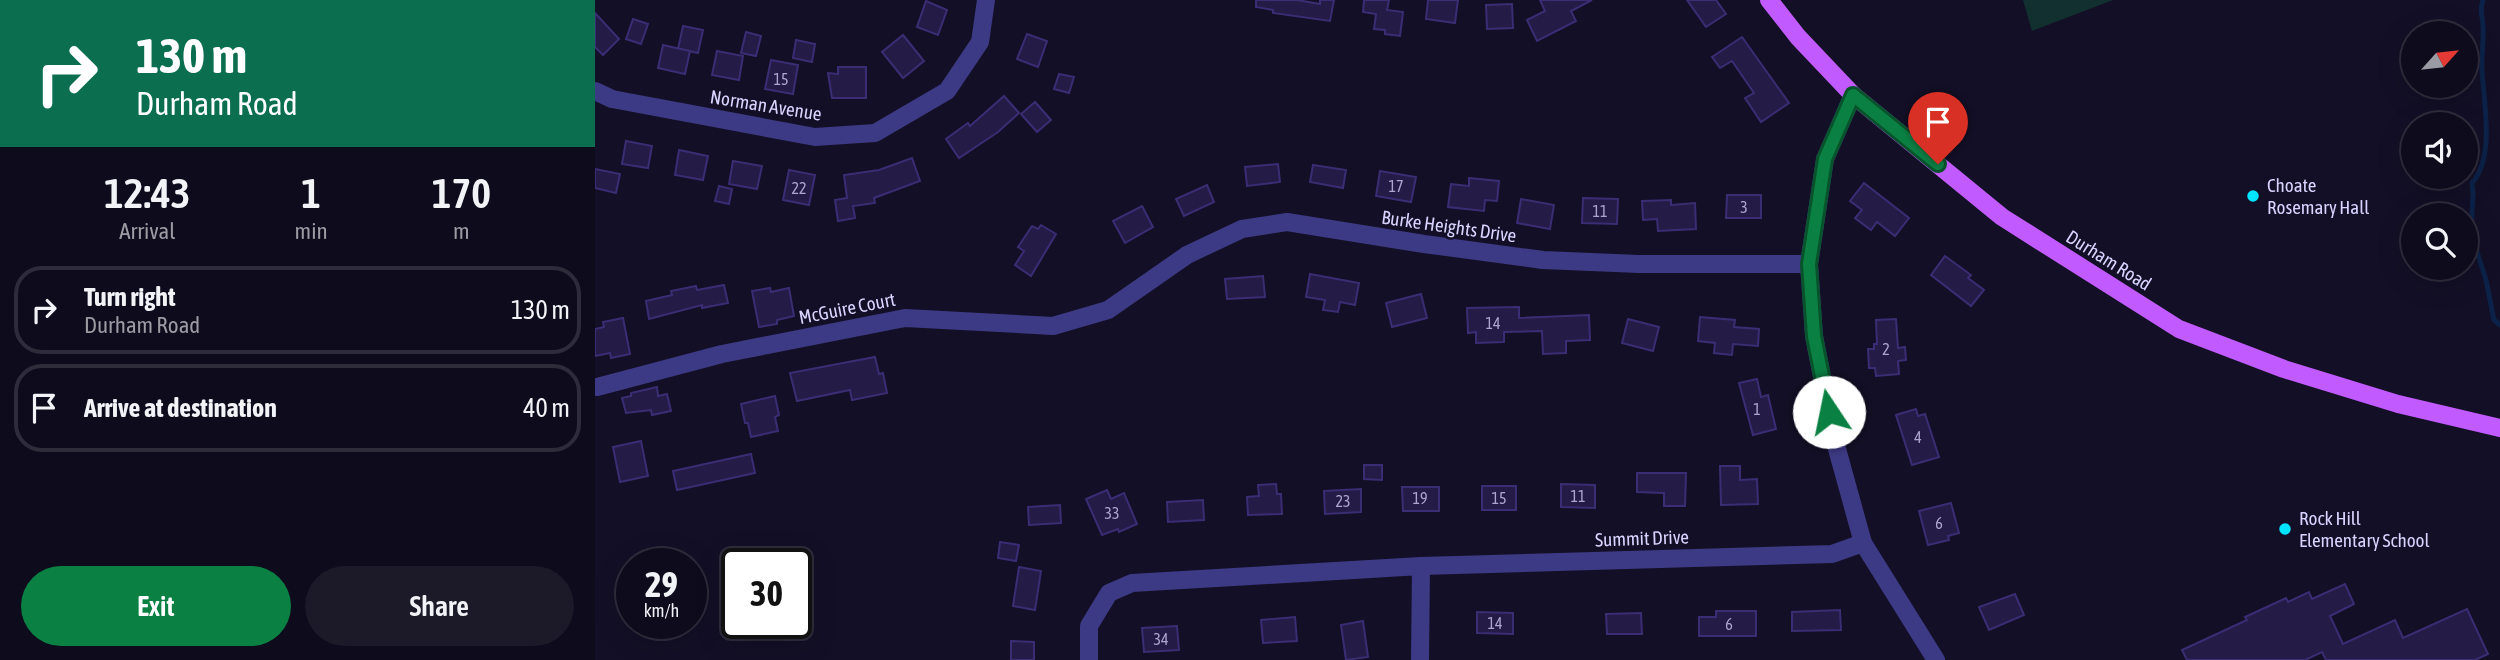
<!DOCTYPE html>
<style>
body{margin:0;font-family:"Asap Condensed",sans-serif;background:#1c1929;color:#f1f3f6;height:100vh;display:flex;flex-direction:column;font-size:26px;white-space:nowrap}
*{box-sizing:border-box;margin:0}
p{font-size:23px;color:#9b9ba3}
.icon{flex:none;width:38px;height:38px;fill:none;stroke:currentColor;stroke-width:2;stroke-linecap:round;stroke-linejoin:round}
.map{position:relative;flex:1;overflow:hidden}
.panel{display:flex;flex-direction:column;background:#0e0b1c;width:595px}
.panel>*{flex:none}
.top-card{background:#0b6e4f;color:#fff;overflow:hidden}
.needle{width:46px;rotate:63deg}
.controls{position:absolute;left:1806px;top:21px;display:grid;gap:14px}
.controls a{display:grid;place-items:center;width:77px;height:77px;border-radius:50%;background:#0e0b1c;box-shadow:0 7px 28px #0002,0 0 0 2px #2e2b3b;font-size:35px}
.speed{position:absolute;left:21px;top:548px;display:flex;gap:14px;font-size:35px;font-weight:700;text-align:center}
.speed>*{display:grid;place-content:center;width:91px;height:91px;border-radius:50%;background:#0e0b1c;box-shadow:0 7px 28px #0002,0 0 0 2px #2e2b3b;line-height:1}
.speed small{font-size:18px;font-weight:400}
.speed .limit{border:4px solid #111;border-radius:10px;background:#fff;color:#111}
.pin{position:absolute;display:grid;place-items:center;width:60px;height:60px;color:#fff;margin:-72px -30px;border-radius:50% 50% 50% 0;rotate:-45deg;box-shadow:0 0 7px #0007}
.pin .icon{rotate:45deg}
.me{position:absolute;width:77px;margin:-38px;rotate:349deg;stroke-linejoin:round;filter:drop-shadow(0 0 5px #0008)}
.turn{display:flex;align-items:center;gap:24px;height:147px;padding:0 21px;font-size:32px}
.turn .icon{width:91px;height:91px;stroke-width:2.5}
.turn b{display:block;font-size:49px;line-height:60px}
.eta{display:flex;justify-content:space-evenly;align-items:center;height:119px;text-align:center}
.eta b{font-size:42px;font-weight:600;line-height:49px}
.cta{display:flex;gap:14px;margin-top:auto;padding:14px 21px}
.cta a{flex:1;height:80px;border-radius:42px;background:#0b8043;color:#fff;font-size:28px;font-weight:600;line-height:80px;text-align:center}
.cta a+a{background:#1c1929;color:#f1f3f6}
ul{padding:0;list-style:none}
li{display:flex;align-items:center;gap:21px;height:88px;margin:0 14px 10px;padding:0 7px;border:4px solid #2e2b3b;border-radius:28px}
li div{flex:1}
li b{display:block;font-size:26px}
li em{font-style:normal}
main{display:flex;flex:1;min-height:0}
.map>svg:first-child{display:block}
.green{fill:#12302f}
.lines{fill:none;stroke-linecap:round;stroke-linejoin:round}
.stream{stroke:#0c2248;stroke-width:5}
.building{fill:#241b47;stroke:#3b2d73;stroke-width:2}
.minor{stroke:#3d3a85;stroke-width:18}
.major{stroke:#c25bff;stroke-width:18}
.route-casing{stroke:#07532c;stroke-width:18}
.route{stroke:#0b8043;stroke-width:12}
.poi-dot{fill:#00e5ff;stroke:#130f26;stroke-width:2.5}
.labels{text-anchor:middle;stroke-width:5;stroke-linejoin:round;paint-order:stroke}
.number-label{font-size:16px;fill:#aca6d1}
.street-label{font-size:19px;fill:#d9d4ff;stroke:#130f26}
.poi-label{font-size:19px;fill:#d9d4ff;stroke:#130f26;text-anchor:start}
</style>
<main>
<section class="panel">
<div class="top-card">
<div class="turn"><svg class="icon" aria-label="right" viewBox="0 0 24 24"><path d="M7 20v-9h11M14 6l5 5-5 5"/></svg><div><b>130 m</b>Durham Road</div></div>
</div>
<div class="eta">
<div><b>12:43</b><p>Arrival</p></div>
<div><b>1</b><p>min</p></div>
<div><b>170</b><p>m</p></div>
</div>
<ul>
<li><svg class="icon" aria-label="right" viewBox="0 0 24 24"><path d="M7 20v-9h11M14 6l5 5-5 5"/></svg><div><b>Turn right</b><p>Durham Road</p></div><em>130 m</em></li>
<li><svg class="icon" aria-label="arrive" viewBox="0 0 24 24"><path d="M6 21V4h12l-3 4 3 4H6"/></svg><div><b>Arrive at destination</b></div><em>40 m</em></li>
</ul>
<div class="cta"><a>Exit</a><a>Share</a></div>
</section>
<div class="map">
<svg width="1905" height="660" viewBox="0 0 1905 660">
<rect width="100%" height="100%" fill="#130f26"/>
<path class="green" d="M1428 0H1518L1437 31Z"/>
<g class="lines">
<path class="stream" d="M1888 0C1884 11 1888 16 1888 27 1889 42 1886 56 1887 71 1889 104 1900 157 1877 183L1878 194 1876 233 1891 280 1899 320 1905 325"/>
</g>
<g class="building">
<path d="M661 0H702L725 4V0H739L735 21 678 13V10L661 7Z"/>
<path d="M769 0H794L792 10 808 12 805 36 790 34V30L779 29 781 14 768 12Z"/>
<path d="M833 0H863L860 23 831 19Z"/>
<path d="M945 0H997L976 11 981 21 942 41 932 20 950 11Z"/>
<path d="M1092 0H1121L1131 14 1111 27Z"/>
<path d="M331 1 352 10 343 35 322 27Z"/>
<path d="M917 4 918 28 892 29 891 5Z"/>
<path d="M0 13 24 39 8 55 0 47Z"/>
<path d="M38 19 53 24 46 44 31 39Z"/>
<path d="M88 26 108 30 103 53 83 49Z"/>
<path d="M151 32 166 36 161 56 146 53Z"/>
<path d="M432 34 452 41 443 67 422 59Z"/>
<path d="M308 35 329 61 308 78 287 52Z"/>
<path d="M1147 37 1194 103 1166 122 1150 98 1159 93 1137 61 1125 68 1117 57Z"/>
<path d="M201 40 220 44 217 62 198 58Z"/>
<path d="M68 45 95 51 90 74 63 68Z"/>
<path d="M122 51 148 56 144 80 117 75Z"/>
<path d="M176 60 203 65 198 94 170 89Z"/>
<path d="M243 67H271V98H237L233 73 243 74Z"/>
<path d="M464 74 479 77 474 93 459 89Z"/>
<path d="M409 96 424 113 403 132 364 158 351 139 373 123 375 126Z"/>
<path d="M440 102 456 120 442 132 426 114Z"/>
<path d="M31 141 57 146 53 168 27 164Z"/>
<path d="M84 150 113 156 108 180 80 175Z"/>
<path d="M317 158 325 181 279 198 280 203 258 206 260 218 243 221 240 200 252 198 249 175 284 170Z"/>
<path d="M138 161 167 166 162 189 134 184Z"/>
<path d="M683 164 685 182 652 186 650 167Z"/>
<path d="M718 165 751 170 748 188 715 182Z"/>
<path d="M0 169 25 174 21 193 0 188Z"/>
<path d="M194 170 220 175 214 205 188 200Z"/>
<path d="M785 171 821 177 816 202 781 196Z"/>
<path d="M874 178 904 181 902 201 890 200 889 211 853 207 856 184 874 186Z"/>
<path d="M1269 183 1314 218 1300 236 1282 222 1276 230 1260 218 1267 210 1255 201Z"/>
<path d="M612 185 619 202 589 216 581 199Z"/>
<path d="M124 186 137 189 134 204 120 201Z"/>
<path d="M1132 195H1166V218H1131Z"/>
<path d="M988 198 1023 199 1022 224 987 223Z"/>
<path d="M926 199 959 205 955 229 922 223Z"/>
<path d="M1076 200V205L1100 203 1101 229 1063 231 1062 219 1048 220 1047 201Z"/>
<path d="M547 206 558 227 530 243 518 221Z"/>
<path d="M446 225 461 234 436 276 420 265 429 251 423 247 437 226 443 229Z"/>
<path d="M1350 256 1376 275 1373 278 1389 290 1376 306 1336 275Z"/>
<path d="M715 274 764 283 760 305 745 302 743 312 728 310 730 300 711 297Z"/>
<path d="M668 276 670 297 632 299 630 279Z"/>
<path d="M129 285 133 303 107 308V305L54 319 51 301 77 295 76 291 101 286 102 290Z"/>
<path d="M175 288 176 292 194 288 199 316 182 320V324L164 327 157 291Z"/>
<path d="M826 294 832 318 797 327 791 303Z"/>
<path d="M924 307V318L994 315 995 340 971 341V353L948 354 947 331 909 332V342L881 343V332L873 333 872 308Z"/>
<path d="M1105 317 1140 320 1139 327 1164 329 1163 346 1138 344 1137 355 1119 353 1120 343 1103 341Z"/>
<path d="M28 318 35 354 16 358 15 353 0 356V329L9 327 8 322Z"/>
<path d="M1033 319 1064 327 1058 351 1027 343Z"/>
<path d="M1301 319 1303 348 1310 347 1311 360 1303 361 1304 374 1281 376 1280 368H1274L1273 349H1279V344H1282L1281 320Z"/>
<path d="M280 357 284 374 288 373 292 393 257 400 255 390 202 401 195 373Z"/>
<path d="M1162 379 1166 397 1173 395 1181 429 1158 435 1144 383Z"/>
<path d="M62 387 63 396 72 394 76 411 57 415 56 410 31 413 27 398 36 396V393Z"/>
<path d="M180 396 184 415 180 417 183 431 156 437 153 423H150L146 404Z"/>
<path d="M1321 409 1323 416 1330 414 1344 457 1317 465 1301 415Z"/>
<path d="M46 441 53 476 25 482 18 447Z"/>
<path d="M156 454 160 473 82 490 78 471Z"/>
<path d="M769 465H787V480L769 479Z"/>
<path d="M1125 466H1145V480L1162 479 1163 504 1126 505Z"/>
<path d="M1042 473H1091L1090 506H1069V493L1042 492Z"/>
<path d="M681 484 682 494H686L687 514 653 515 652 497 664 496 663 485Z"/>
<path d="M966 484 1000 485V508L966 507Z"/>
<rect x="887" y="486" width="34" height="24"/>
<path d="M807 487H844V511H808Z"/>
<path d="M766 489V512L730 514 729 491Z"/>
<path d="M512 490 516 499 529 493 542 524 524 532 523 529 507 535 491 499Z"/>
<path d="M608 500 609 520 573 522 572 502Z"/>
<path d="M1356 503 1364 533 1353 536 1354 540 1333 545 1324 511Z"/>
<path d="M465 505 466 523 434 525 433 507Z"/>
<path d="M405 542 424 545 421 561 403 558Z"/>
<path d="M424 567 446 571 440 610 418 606Z"/>
<path d="M1750 584 1759 604 1735 616 1748 644 1800 620 1808 638 1872 609 1893 654 1880 660H1731L1727 652 1710 660H1592L1587 650 1652 620 1650 617 1691 598 1693 602 1714 592 1717 599Z"/>
<path d="M1420 594 1429 615 1394 630 1384 607Z"/>
<path d="M1245 610 1246 630 1197 631V612Z"/>
<path d="M1121 611H1161V636H1104V617H1121Z"/>
<path d="M882 612 918 613V634L882 633Z"/>
<path d="M1046 613 1047 634H1012L1011 614Z"/>
<path d="M700 617 702 641 668 643 666 620Z"/>
<path d="M768 621 773 657 751 660 746 625Z"/>
<path d="M582 626 584 650 549 652 547 628Z"/>
<path d="M416 641 439 642V660H416Z"/>
</g>
<g class="lines">
<g class="minor">
<path d="M0 91 17 99 220 137 280 133 352 91 385 42 391 0"/>
<path d="M1258 95 1230 159 1214 264 1219 336 1239 438 1268 543 1341 660"/>
<path d="M2 387 127 354 310 318 458 326 513 310 592 255 647 229 692 222 829 244 948 260 1044 264H1214"/>
<path d="M826 566 1237 554 1268 543"/>
<path d="M494 660V626L514 593 537 583 826 566 825 660"/>
</g>
<path class="major" d="M1174 0 1203 37 1258 95 1407 217 1584 329 1689 369 1803 404 1905 428"/>
</g>
<g class="lines">
<g class="route-casing">
<path id="route" d="M1234 412 1219 336 1214 264 1230 159 1258 95 1343 164"/>
</g>
<use href="#route" class="route"/>
</g>
<g class="poi-dot">
<circle cx="1658" cy="196" r="7"/>
<circle cx="1690" cy="529" r="7"/>
</g>
<g class="labels">
<g class="number-label">
<text x="186" y="85">15</text>
<text x="801" y="192">17</text>
<text x="204" y="194">22</text>
<text x="1149" y="213">3</text>
<text x="1005" y="217">11</text>
<text x="898" y="329">14</text>
<text x="1291" y="355">2</text>
<text x="1162" y="415">1</text>
<text x="1323" y="443">4</text>
<text x="983" y="502">11</text>
<text x="825" y="504">19</text>
<text x="904" y="504">15</text>
<text x="748" y="507">23</text>
<text x="517" y="519">33</text>
<text x="1344" y="529">6</text>
<text x="900" y="629">14</text>
<text x="1134" y="630">6</text>
<text x="566" y="645">34</text>
</g>
<g class="street-label">
<text transform="translate(171 105) rotate(9)" y="7">Norman Avenue</text>
<text transform="translate(854 226) rotate(8)" y="7">Burke Heights Drive</text>
<text transform="translate(1514 260) rotate(32)" y="7">Durham Road</text>
<text transform="translate(252 308) rotate(-11)" y="7">McGuire Court</text>
<text transform="translate(1047 538) rotate(-2)" y="7">Summit Drive</text>
</g>
<g class="poi-label">
<text x="1672" y="192">Choate<tspan x="1672" dy="22">Rosemary Hall</tspan></text>
<text x="1704" y="525">Rock Hill<tspan x="1704" dy="22">Elementary School</tspan></text>
</g>
</g>
</svg>
<div class="controls">
<a><svg class="needle" viewBox="-14 -14 28 28"><path d="M0-13l5 13h-10z" fill="#e53935"/><path d="M0 13l5-13h-10z" fill="#9b9ba3"/></svg></a>
<a><svg class="icon" aria-label="sound" viewBox="0 0 24 24"><path d="M4 9h4l5-4v14l-5-4H4zM17 9q2 3 0 6"/></svg></a>
<a><svg class="icon" aria-label="search" viewBox="0 0 24 24"><circle cx="10" cy="10" r="6"/><path d="M15 15l6 6"/></svg></a>
</div>
<div class="speed"><div>29<small>km/h</small></div><div class="limit">30</div></div>
<div class="pin" style="left:1343px;top:164px;background:#d93025"><svg class="icon" aria-label="arrive" viewBox="0 0 24 24"><path d="M6 21V4h12l-3 4 3 4H6"/></svg></div>
<svg class="me" style="left:1234px;top:412px" viewBox="-20 -20 40 40"><circle r="19" fill="#fff"/><path d="M0-13L10 11 0 6-10 11z" fill="#0b8043"/></svg>
</div>
</main>
